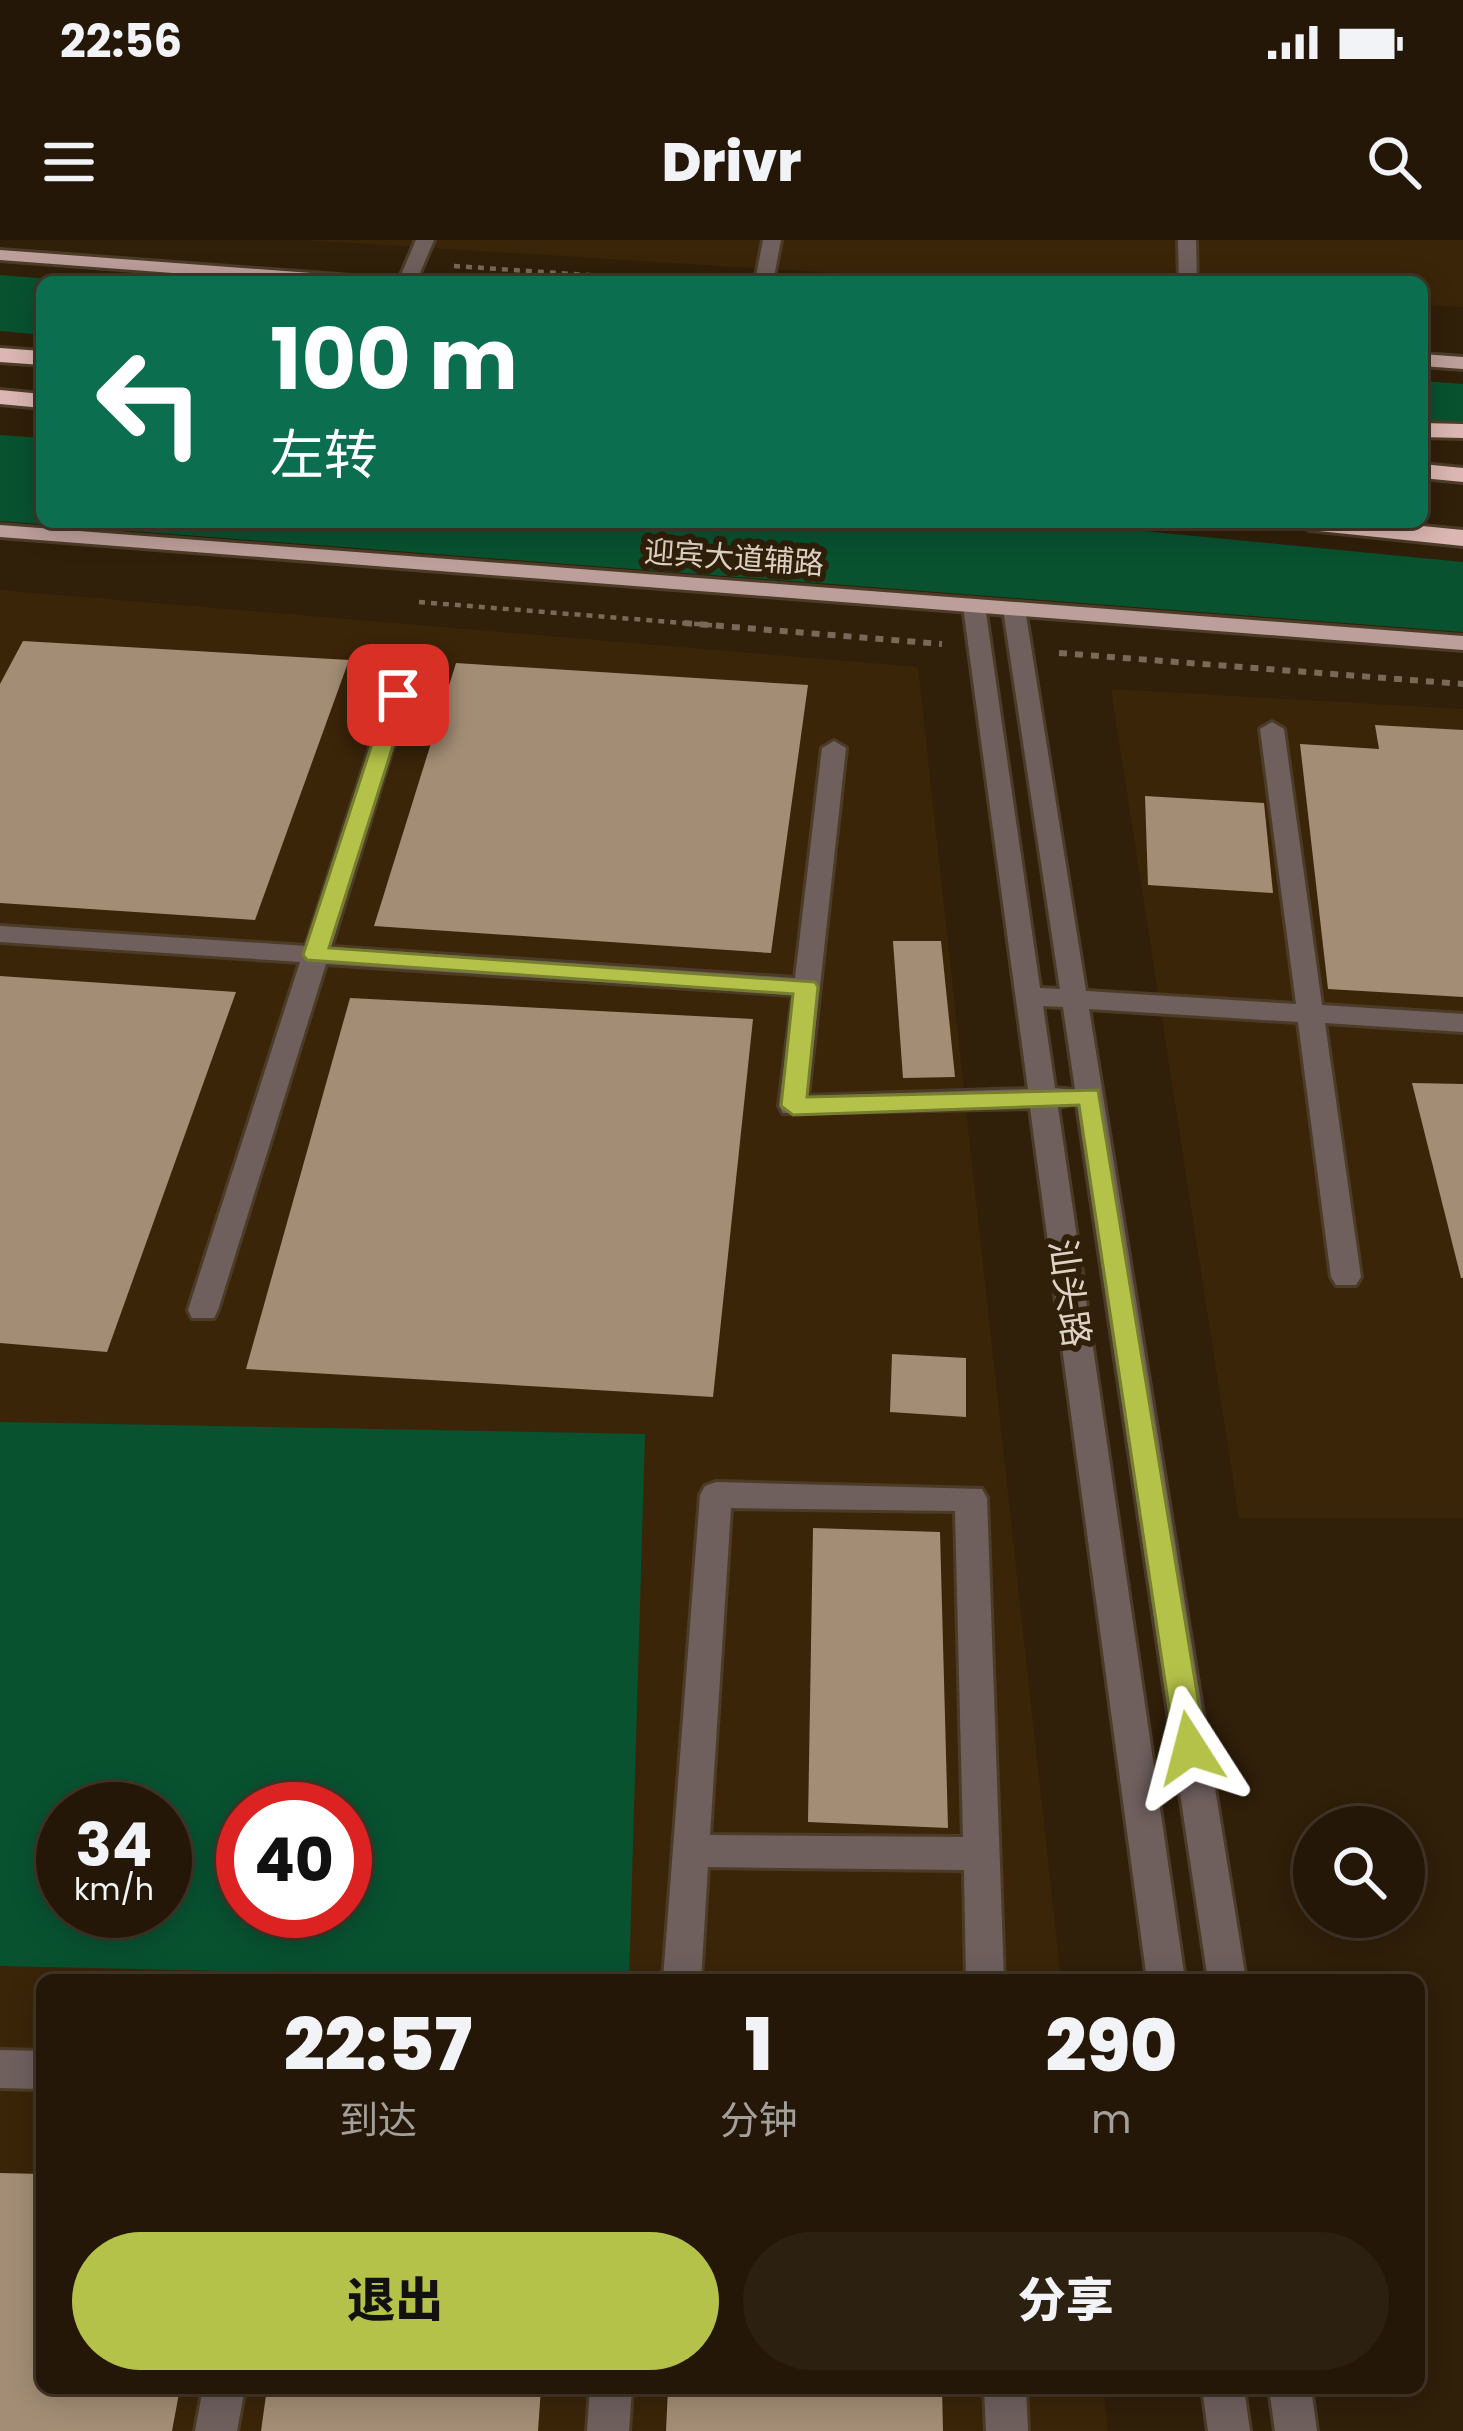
<!DOCTYPE html>
<html lang="zh">
<meta charset="utf-8">
<style>
body{margin:0;font-family:Poppins,"Noto Sans SC",sans-serif;background:#2c2011;color:#f1f3f6;height:100vh;display:flex;flex-direction:column;font-size:45px;white-space:nowrap}
*{box-sizing:border-box;margin:0}
p{font-size:39px;color:#a39f9b}
.icon{flex:none;width:66px;height:66px;fill:none;stroke:currentColor;stroke-width:2;stroke-linecap:round;stroke-linejoin:round}
.map{position:relative;flex:1;overflow:hidden}
.side{position:absolute;left:36px;top:1734px;width:1389px;height:420px;display:flex;flex-direction:column;background:#241707;border-radius:18px;box-shadow:0 6px 30px #0003,0 0 0 3px #413628}
.side>*{flex:none}
.guide{position:absolute;left:36px;top:36px;width:1392px;height:252px;border-radius:18px;box-shadow:0 6px 30px #0003,0 0 0 3px #413628;background:#0b6e4f;color:#fff;overflow:hidden}
.fabs{position:absolute;left:1293px;top:1566px;display:grid;gap:24px}
.fabs a{display:grid;place-items:center;width:132px;height:132px;border-radius:50%;background:#241707;box-shadow:0 6px 30px #0003,0 0 0 3px #413628;font-size:60px}
.speed{position:absolute;left:36px;top:1542px;display:flex;gap:24px;font-size:60px;font-weight:700;text-align:center}
.speed>*{display:grid;place-content:center;width:156px;height:156px;border-radius:50%;background:#241707;box-shadow:0 6px 30px #0003,0 0 0 3px #413628;line-height:1}
.speed small{font-size:30px;font-weight:400}
.speed .limit{border:18px solid #d22;background:#fff;color:#111}
.pin{position:absolute;display:grid;place-items:center;width:102px;height:102px;color:#fff;margin:-51px;border-radius:24px;box-shadow:0 6px 18px #0006}
.me{position:absolute;width:132px;margin:-66px;rotate:351deg;stroke-linejoin:round;filter:drop-shadow(0 0 9px #0008)}
.turn{display:flex;align-items:center;gap:42px;height:252px;padding:0 36px;font-size:54px}
.turn .icon{width:156px;height:156px;stroke-width:2.5}
.turn b{display:block;font-size:84px;line-height:102px}
.eta{display:flex;justify-content:space-evenly;align-items:center;height:204px;text-align:center}
.eta b{font-size:72px;font-weight:800;line-height:84px}
.button{display:flex;gap:24px;margin-top:auto;padding:24px 36px}
.button a{flex:1;height:138px;border-radius:72px;background:#b5c249;color:#111;font-size:48px;font-weight:800;line-height:138px;text-align:center}
.button a+a{background:#2c2011;color:#f1f3f6}
.status{display:flex;justify-content:space-between;align-items:center;height:84px;padding:0 60px;background:#241707;direction:ltr}
.status svg{height:33px;fill:currentColor}
header{display:flex;justify-content:space-between;align-items:center;height:156px;padding:0 36px;background:#241707;font-size:54px;font-weight:800}
.map>svg:first-child{display:block}
.built{fill:#3b2509;fill-rule:evenodd}
.green{fill:#085230;fill-rule:evenodd}
.building{fill:#a38d75}
.lines{fill:none;stroke-linecap:round;stroke-linejoin:round}
.minor-casing{stroke:#4c3c27;stroke-width:6}
.major-casing{stroke:#4c3c27;stroke-width:6}
.highway-casing{stroke:#4c3c27;stroke-width:6}
.path-far1{stroke:#796a58;stroke-width:4.5;stroke-dasharray:6 6;stroke-linecap:butt}
.path{stroke:#796a58;stroke-width:6;stroke-dasharray:8 8;stroke-linecap:butt}
.minor{fill:#6f605e;fill-rule:evenodd}
.major{fill:#bc9e9a;fill-rule:evenodd}
.highway{fill:#dbb6b2;fill-rule:evenodd}
.route{fill:#b5c249;stroke:#767e2f;stroke-width:3}
.labels{text-anchor:middle;stroke-width:12;stroke-linejoin:round;paint-order:stroke}
.far-street-label{font-size:30px;fill:#ded2c6;stroke:#301f09}
.street-label{font-size:36px;fill:#ded2c6;stroke:#301f09}
</style>
<div class="status"><b>22:56</b><svg viewBox="0 0 49 12"><path d="M0 12V9h3v3zM5 12V6h3v6zM10 12V3h3v9zM15 12V0h3v12zM26 1h20v11H26zM47 4h2v5h-2z"/></svg></div>
<header><svg class="icon" aria-label="menu" viewBox="0 0 24 24"><path d="M4 6h16M4 12h16M4 18h16"/></svg>Drivr<svg class="icon" aria-label="search" viewBox="0 0 24 24"><circle cx="10" cy="10" r="6"/><path d="M15 15l6 6"/></svg></header>
<div class="map">
<svg width="1463" height="2191" viewBox="0 0 1463 2191">
<rect width="100%" height="100%" fill="#301f09"/>
<g class="built">
<path d="M303 0H1463V67L1422 65V42H979Z"/>
<path d="M0 350 918 427 1061 1740H42V2148H1103L1108 2191H0ZM63 1569H165V1671H63ZM243 1569H345V1671H243Z"/>
<path d="M1111 449 1463 469V1278H1239Z"/>
</g>
<g class="green">
<path d="M0 35 91 42H42V95L0 91Z"/>
<path d="M1422 141 1463 144V185H1422Z"/>
<path d="M0 195 42 198V282H1050L1463 322V392L0 281Z"/>
<path d="M0 1182 645 1194 629 1740 0 1726ZM63 1569H165V1671H63ZM243 1569H345V1671H243Z"/>
</g>
<g class="building">
<path d="M23 401 349 420 255 680 0 663V444Z"/>
<path d="M456 423 808 445 771 713 374 686Z"/>
<path d="M1375 485 1463 490V757L1328 749 1300 504 1379 509Z"/>
<path d="M1145 556 1264 563 1273 653 1148 645Z"/>
<path d="M893 701H941L955 837 903 838Z"/>
<path d="M0 736 236 752 107 1112 0 1103Z"/>
<path d="M350 758 753 779 713 1157 246 1129Z"/>
<path d="M1412 843 1463 844V1038H1461Z"/>
<path d="M892 1114 966 1118V1177L890 1172Z"/>
<path d="M813 1288 940 1292 948 1588 808 1582Z"/>
<path d="M0 1933 42 1934V2148H180L172 2191H0Z"/>
<path d="M267 2148H541L538 2191H261Z"/>
<path d="M668 2148H942L943 2191H666Z"/>
</g>
<g class="lines">
<g class="minor-casing">
<g id="minor">
<path d="M416 0H434L416 42H398Z"/>
<path d="M763 0H781L773 42H755Z"/>
<path d="M1178 0H1196L1197 42H1179Z"/>
<path d="M974 359 985 366 1040 748 1060 749 1003 369 1014 362 1025 369 1086 751 1296 764 1260 489 1272 482 1284 489 1322 765 1463 774V792L1325 783 1361 1037 1356 1045H1336L1331 1037 1298 782 1089 769 1246 1740H1208L1076 858 1073 864 1058 867 1185 1740H1147L1030 868 783 873 779 866 793 755 326 724 218 1070 214 1078H192L188 1070 300 722 0 702V686L306 706 387 455 398 448 409 455 331 707 795 738 822 508 834 501 846 508 808 856 1028 849 963 366ZM1043 766 1063 767 1076 856 1073 850 1055 848Z"/>
<path d="M716 1242 982 1249 987 1258 1004 1740H966L964 1630 708 1627 701 1740H663L700 1255 705 1246ZM731 1268 955 1271 963 1597 710 1595Z"/>
<path d="M0 1810 42 1811V1849L0 1848Z"/>
<path d="M203 2148H245L237 2191H195Z"/>
<path d="M590 2148H632L629 2191H587Z"/>
<path d="M984 2148H1026L1028 2191H986Z"/>
<path d="M1202 2148H1244L1250 2191H1208Z"/>
<path d="M1269 2148H1311L1317 2191H1275Z"/>
</g>
</g>
<g class="major-casing">
<g id="major">
<path d="M0 10 366 37 375 42H292L0 20Z"/>
<path d="M1422 114 1463 117V129L1422 126Z"/>
<path d="M0 285 1463 396V410L0 297Z"/>
</g>
</g>
<g class="highway-casing">
<g id="highway">
<path d="M0 108 42 111V125L0 122Z"/>
<path d="M0 150 42 154V168L0 164Z"/>
<path d="M1422 183 1463 184V198L1422 197Z"/>
<path d="M1422 224 1463 228V242L1422 238Z"/>
<path d="M1296 282H1382L1463 290V306L1309 290Z"/>
</g>
</g>
<g class="path-far1">
<path d="M454 26 692 42"/>
<path d="M419 362 721 386"/>
</g>
<g class="path">
<path d="M684 383 942 404"/>
<path d="M1059 413 1463 444"/>
</g>
<use href="#minor" class="minor"/>
<use href="#major" class="major"/>
<use href="#highway" class="highway"/>
</g>
<path class="route" d="M398 449 409 455 329 708 815 742 818 747 807 857 1098 850 1206 1508 1202 1517 1190 1521 1179 1517 1175 1508 1079 865 793 875 781 866 793 754 307 720 303 715 388 455Z"/>
<g class="labels">
<g class="far-street-label">
<text transform="translate(734 318) rotate(4)" y="10">迎宾大道辅路</text>
</g>
<g class="street-label">
<text transform="translate(1070 1053) rotate(82)" y="13">汕头路</text>
</g>
</g>
</svg>
<div class="fabs">
<a><svg class="icon" aria-label="search" viewBox="0 0 24 24"><circle cx="10" cy="10" r="6"/><path d="M15 15l6 6"/></svg></a>
</div>
<div class="speed"><div>34<small>km/h</small></div><div class="limit">40</div></div>
<div class="pin" style="left:398px;top:455px;background:#d93025"><svg class="icon" aria-label="arrive" viewBox="0 0 24 24"><path d="M6 21V4h12l-3 4 3 4H6"/></svg></div>
<svg class="me" style="left:1190px;top:1508px" viewBox="-20 -20 40 40"><path d="M0-17L14 15 0 8-14 15z" fill="#b5c249" stroke="#fff" stroke-width="4"/></svg>
<div class="guide">
<div class="turn"><svg class="icon" aria-label="left" viewBox="0 0 24 24"><path d="M17 20v-9H6M10 6l-5 5 5 5"/></svg><div><b>100 m</b>左转</div></div>
</div>
<section class="side">
<div class="eta">
<div><b>22:57</b><p>到达</p></div>
<div><b>1</b><p>分钟</p></div>
<div><b>290</b><p>m</p></div>
</div>
<div class="button"><a>退出</a><a>分享</a></div>
</section>
</div>
